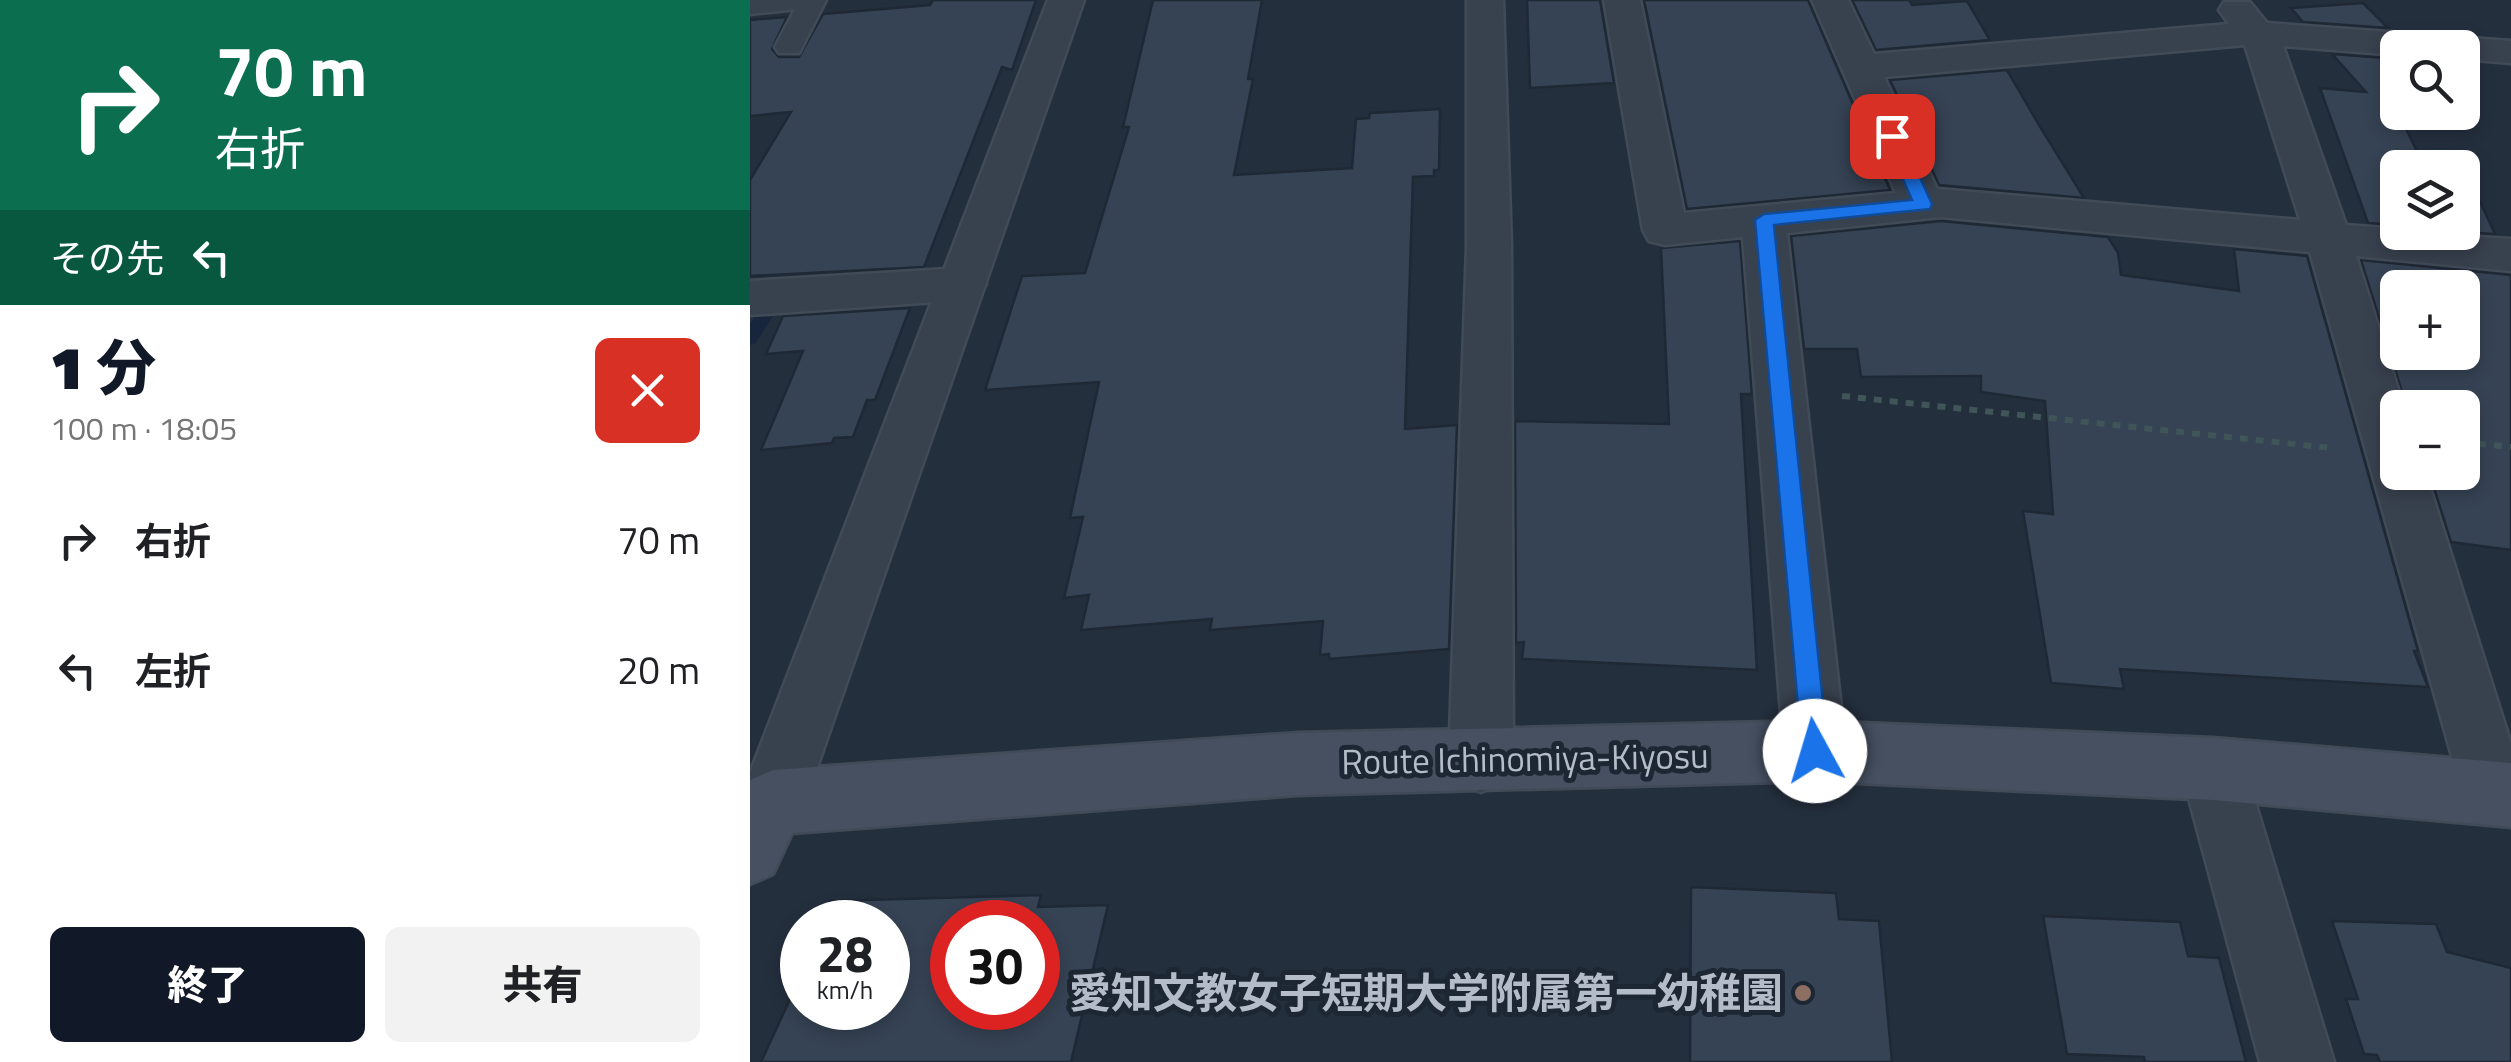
<!DOCTYPE html>
<html lang="ja">
<meta charset="utf-8">
<style>
body{margin:0;font-family:"Titillium Web","Noto Sans JP",sans-serif;background:#f2f2f2;color:#202124;height:100vh;display:flex;flex-direction:column;font-size:38px;white-space:nowrap}
*{box-sizing:border-box;margin:0}
p{font-size:32px;color:#757577}
.icon{flex:none;width:55px;height:55px;fill:none;stroke:currentColor;stroke-width:2;stroke-linecap:round;stroke-linejoin:round}
.map{position:relative;flex:1;overflow:hidden}
.drawer{display:flex;flex-direction:column;background:#fff;width:750px}
.drawer>*{flex:none}
.top-card{background:#0b6e4f;color:#fff;overflow:hidden}
.controls{position:absolute;left:1630px;top:30px;display:grid;gap:20px}
.controls a{display:grid;place-items:center;width:100px;height:100px;border-radius:15px;background:#fff;box-shadow:0 5px 15px #0003;font-size:50px}
.speed{position:absolute;left:30px;top:900px;display:flex;gap:20px;font-size:50px;font-weight:700;text-align:center}
.speed>*{display:grid;place-content:center;width:130px;height:130px;border-radius:50%;background:#fff;box-shadow:0 5px 15px #0003;line-height:1}
.speed small{font-size:25px;font-weight:400}
.speed .limit{border:15px solid #d22;background:#fff;color:#111}
.pin{position:absolute;display:grid;place-items:center;width:85px;height:85px;color:#fff;margin:-42px;border-radius:20px;box-shadow:0 5px 15px #0006}
.me{position:absolute;width:110px;margin:-55px;rotate:354deg;stroke-linejoin:round;filter:drop-shadow(0 0 8px #0008)}
.turn{display:flex;align-items:center;gap:35px;height:210px;padding:0 50px;font-size:45px}
.turn .icon{width:130px;height:130px;stroke-width:2.5}
.turn b{display:block;font-size:70px;line-height:85px}
.then{display:flex;align-items:center;height:95px;padding:0 50px;background:#0003;gap:20px;font-size:38px}
.round{display:grid;place-items:center;flex:none;width:105px;height:105px;border-radius:15px;background:#f2f2f2}
.headline{display:flex;align-items:center;justify-content:space-between;height:170px;padding:0 50px}
h1{font-size:60px;font-weight:800;line-height:75px;color:#111827}
.button{display:flex;gap:20px;margin-top:auto;padding:20px 50px}
.button a{flex:1;height:115px;border-radius:15px;background:#111827;color:#fff;font-size:40px;font-weight:800;line-height:115px;text-align:center}
.button a+a{background:#f2f2f2;color:#202124}
ul{padding:0;list-style:none}
li{display:flex;align-items:center;gap:30px;height:130px;padding:0 50px}
li div{flex:1}
li b{display:block;font-size:38px}
li em{font-style:normal}
main{display:flex;flex:1;min-height:0}
.map>svg:first-child{display:block}
.lines{fill:none;stroke-linecap:round;stroke-linejoin:round}
.stream{fill:#17263c;fill-rule:evenodd}
.building{fill:#364354;stroke:#1f2835;stroke-width:2.5;fill-rule:evenodd}
.service-casing{stroke:#414a57;stroke-width:5}
.minor-casing{stroke:#414a57;stroke-width:5}
.tertiary-casing{stroke:#414a57;stroke-width:5}
.secondary-casing{stroke:#414a57;stroke-width:5}
.path{stroke:#3f5557;stroke-width:6;stroke-dasharray:8 8;stroke-linecap:butt}
.service{fill:#38414e;fill-rule:evenodd}
.minor{fill:#38414e;fill-rule:evenodd}
.tertiary{fill:#38414e;fill-rule:evenodd}
.secondary{fill:#465061;fill-rule:evenodd}
.route{fill:#1a73e8;stroke:#114b97;stroke-width:2.5}
.education-dot{fill:#8d6e63;stroke:#1d2633;stroke-width:4}
.labels{text-anchor:middle;stroke-width:10;stroke-linejoin:round;paint-order:stroke}
.street-label{font-size:35px;fill:#b4bcc9;stroke:#1d2633}
.near-poi-label{font-size:42px;font-weight:bold;fill:#b4bcc9;stroke:#1d2633;text-anchor:end}
</style>
<main>
<section class="drawer">
<div class="top-card">
<div class="turn"><svg class="icon" aria-label="right" viewBox="0 0 24 24"><path d="M7 20v-9h11M14 6l5 5-5 5"/></svg><div><b>70 m</b>右折</div></div>
<div class="then">その先<svg class="icon" aria-label="left" viewBox="0 0 24 24"><path d="M17 20v-9H6M10 6l-5 5 5 5"/></svg></div>
</div>
<div class="headline"><div><h1>1 分</h1><p>100 m · 18:05</p></div><a class="round" style="background:#d93025;color:#fff"><svg class="icon" aria-label="close" viewBox="0 0 24 24"><path d="M6 6l12 12M18 6L6 18"/></svg></a></div>
<ul>
<li><svg class="icon" aria-label="right" viewBox="0 0 24 24"><path d="M7 20v-9h11M14 6l5 5-5 5"/></svg><div><b>右折</b></div><em>70 m</em></li>
<li><svg class="icon" aria-label="left" viewBox="0 0 24 24"><path d="M17 20v-9H6M10 6l-5 5 5 5"/></svg><div><b>左折</b></div><em>20 m</em></li>
</ul>
<div class="button"><a>終了</a><a>共有</a></div>
</section>
<div class="map">
<svg width="1761" height="1062" viewBox="0 0 1761 1062">
<rect width="100%" height="100%" fill="#242f3e"/>
<g class="lines">
<path class="stream" d="M15 308 24 314 6 343 0 345V324L9 310Z"/>
</g>
<g class="building">
<path d="M183 0H286L262 70 252 67 174 267 0 276V180L41 112 0 116V20L37 17 22 49 29 57H49L73 14 180 5Z"/>
<path d="M403 0H512L498 79H503L484 175 602 168 606 119 619 118 620 113 690 109 689 170H684V176L663 177 655 429 707 425 699 649 579 659V654L570 655 573 621 460 630 462 619 331 630 339 595 314 598 333 517 320 518 349 382 235 390 272 276 335 273 379 127H373Z"/>
<path d="M777 0H850L864 83 780 88Z"/>
<path d="M894 0H1058L1140 190 937 209Z"/>
<path d="M1102 0H1159L1162 5 1217 1 1240 40 1126 50Z"/>
<path d="M1613 3 1638 28 1553 22 1541 8Z"/>
<path d="M1582 54 1648 59V112L1675 168H1648V225L1618 223 1570 88 1616 92Z"/>
<path d="M1257 70 1286 120 1334 198 1189 185 1140 80Z"/>
<path d="M1712 182H1721L1745 234 1712 232Z"/>
<path d="M1191 221 1358 237 1368 253 1371 275 1489 291 1484 249 1557 256 1668 651H1664L1678 687 1370 669 1374 689 1301 683 1273 511 1303 514 1295 401 1231 392V376L1111 377 1107 349H1054L1041 236Z"/>
<path d="M990 241 1002 394H991L1007 670 772 659 774 642 766 643 765 421 919 424 911 248Z"/>
<path d="M1611 260 1761 275V550L1701 542 1679 472H1712V408H1657ZM1648 288H1712V352H1648Z"/>
<path d="M160 308 125 400H117L103 437 84 438 82 443 11 450 53 351 16 354 33 316Z"/>
<path d="M941 887 1086 893 1089 919 1129 921 1142 1062H940Z"/>
<path d="M291 895 288 907 358 905 321 1062H11L52 973V1008H138V922H72L80 901ZM202 922H288V1008H202Z"/>
<path d="M1293 916 1430 922 1438 956 1469 958 1496 1062H1395L1394 1057 1317 1054Z"/>
<path d="M1582 921 1686 924 1697 952 1761 968V1062H1630L1627 1055 1614 1054 1596 999H1608Z"/>
</g>
<g class="lines">
<g class="service-casing">
<path id="service" d="M50 0H76L49 53H29L25 47Z"/>
</g>
<g class="minor-casing">
<g id="minor">
<path d="M0 0H62L57 8 0 14Z"/>
<path d="M717 0H753L761 245 763 761 753 783 731 792 709 783 699 761 717 245Z"/>
<path d="M854 0H890L934 213 1146 193 1062 0H1098L1124 54 1479 24 1469 10 1474 2H1500L1517 23 1761 41V63L1712 59V48H1648V55L1533 46 1596 225 1648 229V232L1761 239V271L1606 256 1654 408H1648V472H1675L1761 744V817L1744 824 1721 815 1712 792 1560 252 1191 217 1037 233 1096 751 1087 773 1065 781 1043 773 1034 751 993 237 915 245 899 241 893 230ZM1495 45 1550 220 1187 189 1134 77Z"/>
<path d="M213 268 229 272 236 284 229 296 213 300 0 315V281Z"/>
<path d="M1463 738 1485 747 1495 769 1584 1062H1510L1431 769 1441 747Z"/>
</g>
</g>
<g class="tertiary-casing">
<path id="tertiary" d="M298 0H334L55 802 46 825 23 834 0 837V773Z"/>
</g>
<g class="secondary-casing">
<path id="secondary" d="M1065 721 1463 738 1761 763V827L1463 800 1065 781 548 795 42 833 23 874 0 884V780L23 770 548 733Z"/>
</g>
<g class="path">
<path d="M1092 396 1581 448"/>
<path d="M1712 442 1761 447"/>
</g>
<use href="#service" class="service"/>
<use href="#minor" class="minor"/>
<use href="#tertiary" class="tertiary"/>
<use href="#secondary" class="secondary"/>
</g>
<path class="route" d="M1142 131 1151 136 1182 204 1180 209 1024 225 1078 751 1074 760 1065 764 1056 760 1052 751 1005 220 1014 214 1162 200 1134 136Z"/>
<circle class="education-dot" cx="1053" cy="993" r="10"/>
<g class="labels">
<g class="street-label">
<text transform="translate(775 759) rotate(-1)" y="12">Route Ichinomiya-Kiyosu</text>
</g>
<g class="near-poi-label">
<text x="1033" y="1008">愛知文教女子短期大学附属第一幼稚園</text>
</g>
</g>
</svg>
<div class="controls">
<a><svg class="icon" aria-label="search" viewBox="0 0 24 24"><circle cx="10" cy="10" r="6"/><path d="M15 15l6 6"/></svg></a>
<a><svg class="icon" aria-label="layers" viewBox="0 0 24 24"><path d="M12 4l9 5-9 5-9-5zM3 14l9 5 9-5"/></svg></a>
<a>+</a>
<a>−</a>
</div>
<div class="speed"><div>28<small>km/h</small></div><div class="limit">30</div></div>
<div class="pin" style="left:1142px;top:136px;background:#d93025"><svg class="icon" aria-label="arrive" viewBox="0 0 24 24"><path d="M6 21V4h12l-3 4 3 4H6"/></svg></div>
<svg class="me" style="left:1065px;top:751px" viewBox="-20 -20 40 40"><circle r="19" fill="#fff"/><path d="M0-13L10 11 0 6-10 11z" fill="#1a73e8"/></svg>
</div>
</main>
